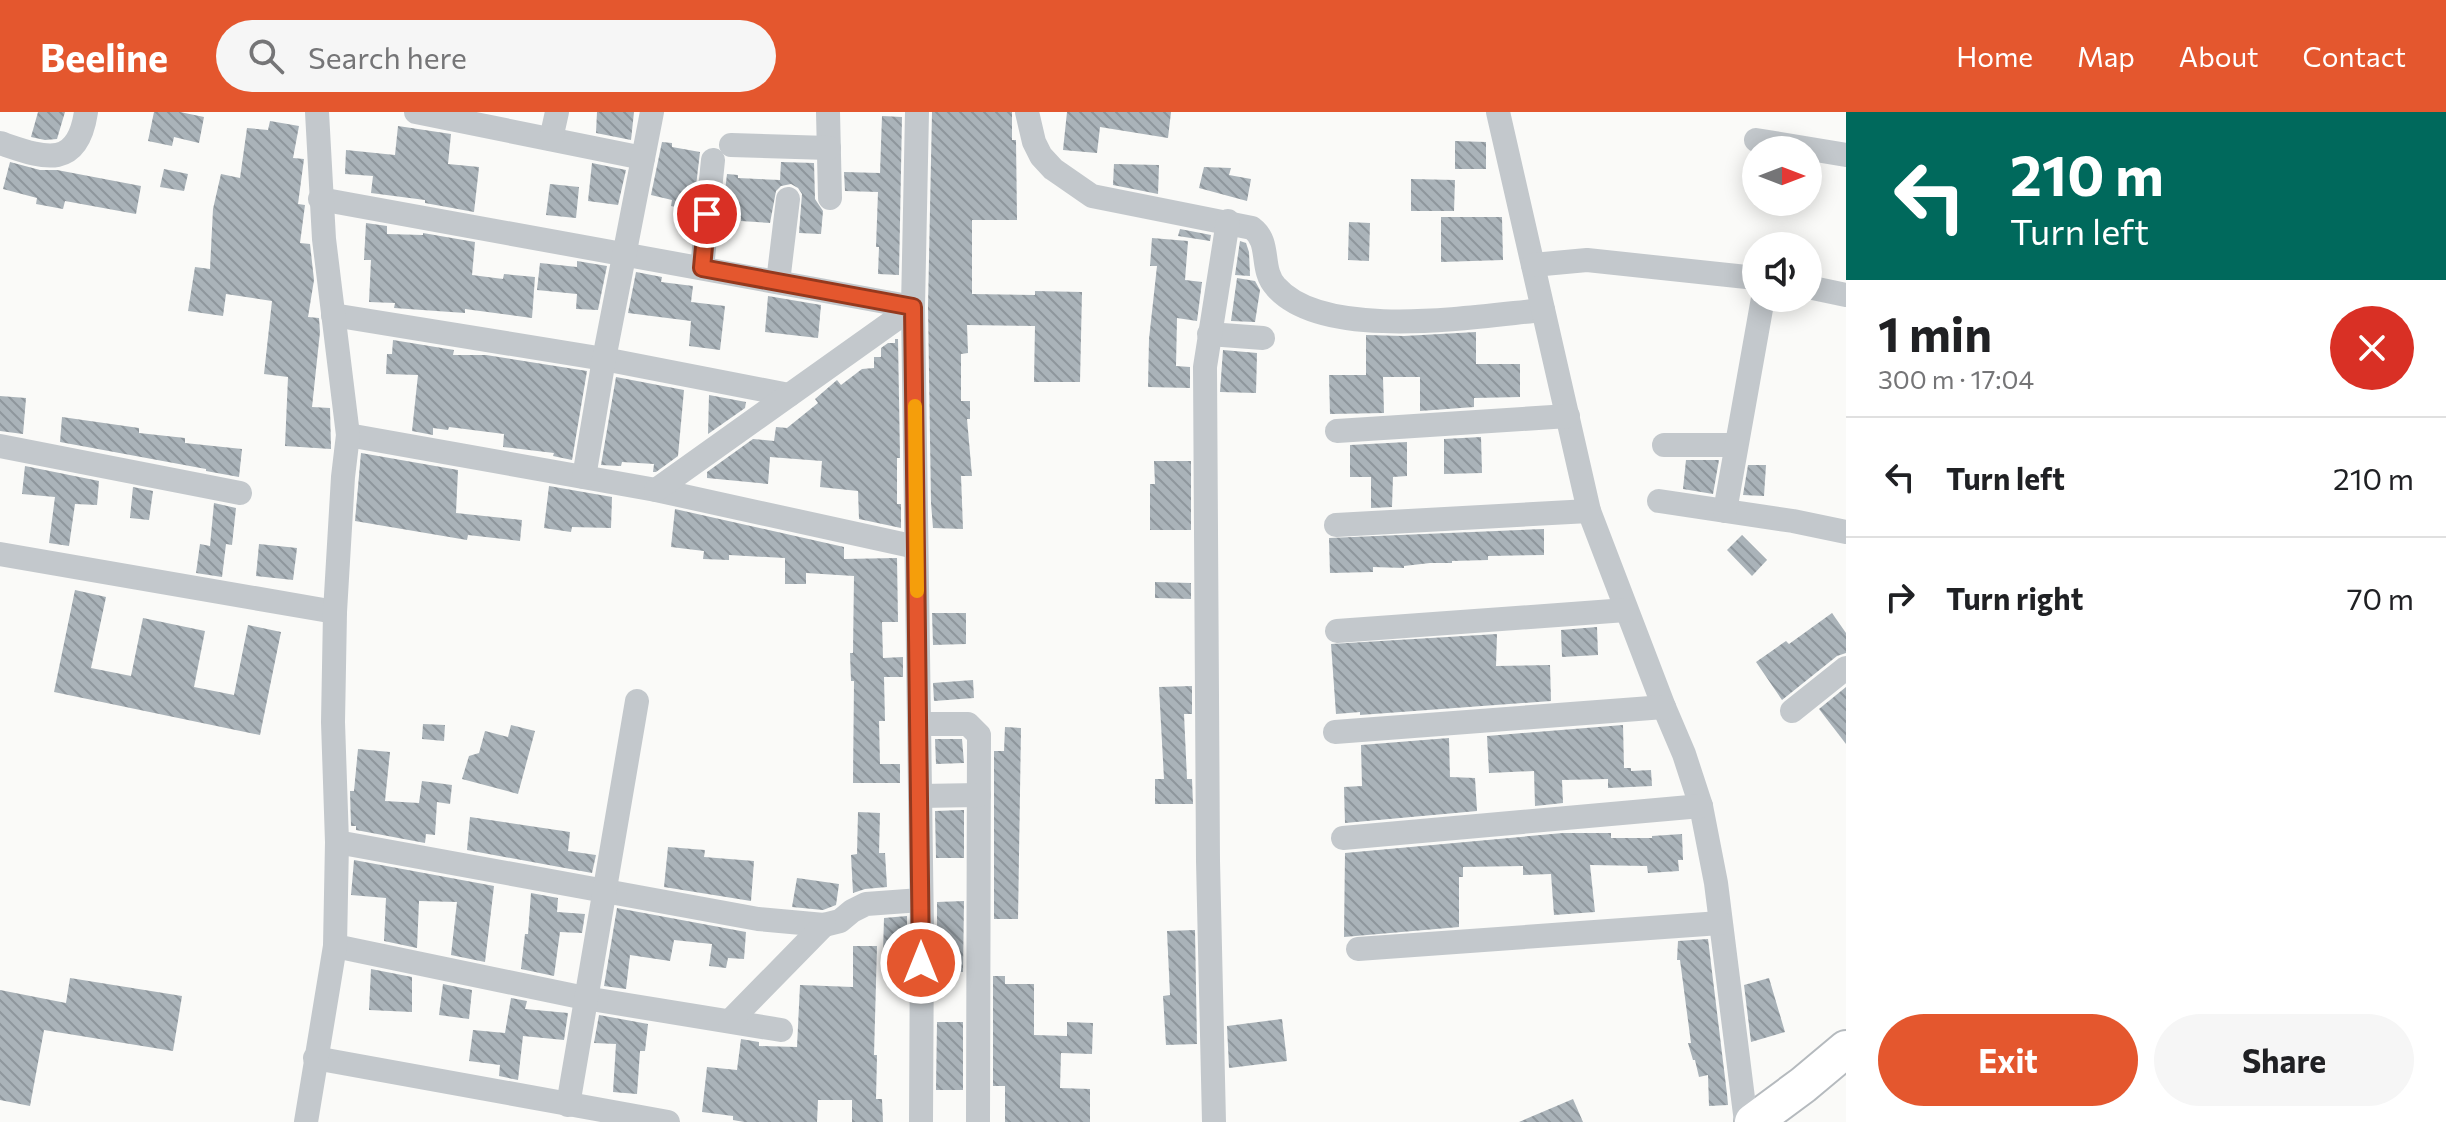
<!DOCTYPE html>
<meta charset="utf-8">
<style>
body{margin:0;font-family:Commissioner,sans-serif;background:#f6f6f6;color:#202124;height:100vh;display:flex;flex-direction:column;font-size:30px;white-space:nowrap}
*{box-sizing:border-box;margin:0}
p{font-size:26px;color:#757577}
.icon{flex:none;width:44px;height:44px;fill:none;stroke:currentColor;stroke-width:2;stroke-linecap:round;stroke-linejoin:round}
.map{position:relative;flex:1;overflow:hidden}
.details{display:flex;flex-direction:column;background:#fff;width:600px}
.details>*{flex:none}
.guide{background:#00695c;color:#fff;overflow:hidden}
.needle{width:52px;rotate:90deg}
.fabs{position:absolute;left:1742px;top:24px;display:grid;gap:16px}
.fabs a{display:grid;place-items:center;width:80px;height:80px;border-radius:50%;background:#fff;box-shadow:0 4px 20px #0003;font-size:40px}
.pin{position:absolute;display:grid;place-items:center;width:68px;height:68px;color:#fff;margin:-34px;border:4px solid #fff;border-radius:50%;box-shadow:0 2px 8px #0007}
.me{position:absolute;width:88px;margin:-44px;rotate:0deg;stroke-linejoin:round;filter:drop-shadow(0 0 6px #0008)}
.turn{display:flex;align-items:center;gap:28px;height:168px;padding:0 32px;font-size:36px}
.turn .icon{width:104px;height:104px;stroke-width:2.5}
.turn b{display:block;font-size:56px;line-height:68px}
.round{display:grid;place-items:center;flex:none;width:84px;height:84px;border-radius:42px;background:#f6f6f6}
.headline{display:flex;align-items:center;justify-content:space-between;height:136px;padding:0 32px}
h1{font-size:48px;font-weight:700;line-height:60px}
.cta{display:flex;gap:16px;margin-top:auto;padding:16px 32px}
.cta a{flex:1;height:92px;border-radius:48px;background:#e4572e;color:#fff;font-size:32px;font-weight:700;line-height:92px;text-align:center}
.cta a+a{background:#f6f6f6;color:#202124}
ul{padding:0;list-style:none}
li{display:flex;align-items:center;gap:24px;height:120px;padding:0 32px;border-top:2px solid #e0e0e0}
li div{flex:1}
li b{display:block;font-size:30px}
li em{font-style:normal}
header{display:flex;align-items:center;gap:48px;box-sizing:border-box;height:112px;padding:0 40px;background:#e4572e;color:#fff}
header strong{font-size:38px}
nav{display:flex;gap:44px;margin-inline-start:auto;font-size:28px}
.search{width:560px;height:72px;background:#f6f6f6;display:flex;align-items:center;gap:20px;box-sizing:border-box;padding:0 28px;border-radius:44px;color:#757577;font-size:30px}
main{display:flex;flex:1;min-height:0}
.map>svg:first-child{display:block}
.building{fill:url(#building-back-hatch)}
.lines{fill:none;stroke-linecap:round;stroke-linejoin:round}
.primary-casing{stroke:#b5babe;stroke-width:40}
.street{stroke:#c3c8cc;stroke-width:24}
.primary{stroke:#fff;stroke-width:36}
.route-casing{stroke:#94391e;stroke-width:20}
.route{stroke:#e4572e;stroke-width:14}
.slow{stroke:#f59e0b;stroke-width:14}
</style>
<header>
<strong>Beeline</strong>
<div class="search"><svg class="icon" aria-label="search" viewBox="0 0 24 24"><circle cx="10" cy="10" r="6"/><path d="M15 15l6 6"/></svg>Search here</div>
<nav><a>Home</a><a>Map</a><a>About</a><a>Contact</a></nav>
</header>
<main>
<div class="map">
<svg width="1846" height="1010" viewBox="0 0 1846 1010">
<defs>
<pattern id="building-back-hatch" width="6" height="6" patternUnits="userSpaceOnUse" patternTransform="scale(2)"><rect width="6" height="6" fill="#aab3b9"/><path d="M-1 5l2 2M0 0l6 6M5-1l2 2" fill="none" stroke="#8e969c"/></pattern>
</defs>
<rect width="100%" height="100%" fill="#fafaf8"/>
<g class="building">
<path d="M38 0H65L57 27 45 28 31 25Z"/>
<path d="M154 0H180L204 5 199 31 174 25 172 34 148 29Z"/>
<path d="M597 0H634L631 28 596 21Z"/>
<path d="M932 0H1012V28H1016L1017 108H972V182L1035 183V179L1082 180 1080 270H1034L1035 214 967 213 968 241 961 242V289H970V307H967L972 364H961L963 417 933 416 931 391 928 195Z"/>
<path d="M1067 0H1171L1168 26 1100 15 1097 41 1063 38Z"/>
<path d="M882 4 902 5 899 163 878 162 879 135H876L878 80 845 79 844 60 880 61Z"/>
<path d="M270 9 299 14 293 46 304 47 298 92 305 93 300 131 310 132 314 168 308 205 319 206 320 220 312 295 330 296 331 337 285 334 288 265 264 262 272 189 226 182 223 204 188 199 195 155 210 157 213 97 221 62 240 66 247 16 268 18Z"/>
<path d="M398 14 451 22 448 52 479 55 474 100 425 91V88L371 81 373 64 345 62 346 38 395 43Z"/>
<path d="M1455 29 1486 30V57H1455Z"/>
<path d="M662 30 672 31V35L700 40 693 99 671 94 672 88 651 83Z"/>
<path d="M10 50 40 58H57L141 74 136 102 65 89 63 97 36 92 37 86 3 77Z"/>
<path d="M781 50 814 51 815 87 823 99 821 122 799 121 802 82 798 76 791 72 781 74 776 79 770 111 741 109V105L722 104 727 62 738 63V66L780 68Z"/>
<path d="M592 51 626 58 618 93 588 89Z"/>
<path d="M1114 52 1159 53 1158 82 1113 73Z"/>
<path d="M1204 55 1231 56 1229 63 1251 67 1247 89 1199 76Z"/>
<path d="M164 57 188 62 184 79 160 75Z"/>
<path d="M1411 67 1455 68 1454 99H1411Z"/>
<path d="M550 72 579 75 576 106 546 103Z"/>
<path d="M1441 105H1502L1503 148 1441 150Z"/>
<path d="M1349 110 1370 111 1369 149 1348 148Z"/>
<path d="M366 111 387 114V122L423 123V121L475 130 472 163 503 167 504 162 535 165 532 206 465 197V201L394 196 395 191 369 190 371 148H364Z"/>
<path d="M1180 117 1211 123 1210 129 1178 124Z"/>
<path d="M1152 126 1188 129 1185 168 1202 170 1197 209 1177 206 1176 254 1190 255V276L1148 275 1149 227 1157 154H1150Z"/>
<path d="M1240 129 1246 131 1249 140 1250 164 1235 163Z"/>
<path d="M577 149 607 154 598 198 576 197 577 182 537 178 540 151 577 155Z"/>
<path d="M636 160 662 165 661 170 693 174 691 190 725 194 720 238 689 234 691 209 628 201Z"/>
<path d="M1237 166 1255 169 1260 178 1255 210 1231 209Z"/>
<path d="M768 184 821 193 818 226 765 220Z"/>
<path d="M1476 220V252H1520V285L1474 286V295L1420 299V265H1383L1384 301 1330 302 1329 263H1366V223L1404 224Z"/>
<path d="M895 227H898L900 346H897V392H901V416L859 407 858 379 820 375 822 349 770 345 768 372 707 366V360L753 327 774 329 776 315 787 316 818 291 815 287 837 268 841 273 862 257 874 256V245H881V236L888 231H895Z"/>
<path d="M393 228 454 238 453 243H486L587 259 572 348 553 344 554 341 503 335 504 322 449 315 448 318 433 316V323L412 319 418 263 386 262 387 242H392Z"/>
<path d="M1223 238 1257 241 1256 281 1220 280Z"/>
<path d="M616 265 684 278 678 344 656 360H653L654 352 622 350 621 354 601 353Z"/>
<path d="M709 283 746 290 745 296 708 322Z"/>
<path d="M0 284 26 286 23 322 0 319Z"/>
<path d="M62 305 139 316V321L185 326V331L242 337 239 365 206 359V357L60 330Z"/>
<path d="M1481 325 1482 361 1444 362V327Z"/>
<path d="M1407 330V364L1393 365 1392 395 1371 396V365H1350V333Z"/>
<path d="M361 341 458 358 456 401 522 408 520 429 468 423 467 428 355 409Z"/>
<path d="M1686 348H1719L1713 382 1683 377Z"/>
<path d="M1154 349H1191V418H1150V372H1155Z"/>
<path d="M1748 353H1766L1764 384 1743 383Z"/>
<path d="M25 354 99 369 97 393 75 392 69 434 49 431 55 385 22 382Z"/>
<path d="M549 374 612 385 611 416 572 415 571 420 544 416Z"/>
<path d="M133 375 153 379 149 408 130 406Z"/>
<path d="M214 391 236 396 232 433 226 432 222 465 196 461 200 432 210 434Z"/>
<path d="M675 397 844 435V447L897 446 898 510H882L883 546 903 545V565H884L885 609H879L880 652H900V671H853L854 569H851L850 541H853L854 464 806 461V472H785V446L729 443V448L703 447 704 439 671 435Z"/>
<path d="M1544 417V443L1488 444V448L1452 449V451H1430L1404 454V456L1373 455V460L1330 461 1329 426Z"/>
<path d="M1742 423 1767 448 1752 464 1727 438Z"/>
<path d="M259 432 297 436 293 468 256 464Z"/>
<path d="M1155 470 1191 471V487L1155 486Z"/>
<path d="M75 478 106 485 91 556 131 564 143 506 205 519 194 575 234 583 248 513 281 520 260 623 54 580Z"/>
<path d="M932 501H966V532L933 533Z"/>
<path d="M1832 501 1846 521V541L1837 544 1782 588 1756 550 1786 529 1789 532Z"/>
<path d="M1597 515 1598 543 1562 545 1561 518Z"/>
<path d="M1497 522 1496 554 1550 553 1551 589 1360 603V600L1336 602 1331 532Z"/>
<path d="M973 568 974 586 934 589 933 571Z"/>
<path d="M1192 574V602H1184L1187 667H1192L1193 692H1155V667H1164L1159 575Z"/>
<path d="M1846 575V632L1819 597Z"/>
<path d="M423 612 445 613 444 629 422 627Z"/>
<path d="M511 613 535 619 518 682 462 667 469 644 479 641 485 619 508 625Z"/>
<path d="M1623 613 1624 656H1631V659L1651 658 1652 674 1608 676V667L1562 668 1563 691 1535 694 1534 659 1489 661 1487 624Z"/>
<path d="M1005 615 1021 616 1018 807H994V639H1004Z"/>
<path d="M1449 626 1450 665 1475 666 1477 699 1345 711 1344 675 1362 674 1361 633Z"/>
<path d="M935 627H962L964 651 936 652Z"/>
<path d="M358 637 390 640 385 689 419 691 422 669 452 673 450 692 437 690 435 723 426 722 425 731 356 718V714H351L350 679H354Z"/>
<path d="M964 698V746H936L935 699Z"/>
<path d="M858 700 880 701 879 741H885L887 775 865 777 853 781 851 743 857 742Z"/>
<path d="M470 705 570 720 568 739 596 743 592 761 467 738Z"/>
<path d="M1563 721H1611V726H1652V724L1682 722 1683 748H1678L1679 759 1648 761 1647 754 1590 753 1595 800 1554 803 1551 762 1523 763V754L1463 755V765H1459V815L1344 825 1345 741Z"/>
<path d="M668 735 705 738 704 745 754 749 751 789 664 775Z"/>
<path d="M354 748 494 774 485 850 451 843 457 790 419 789 417 836 384 829 386 786 351 783Z"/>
<path d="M797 766 839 772 836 793 823 798 792 795Z"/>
<path d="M531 781 558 786 557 800 585 802 582 821 560 820 554 864 521 857 525 822H528Z"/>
<path d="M964 789 963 860H937V790Z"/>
<path d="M617 796 746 820 744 847 728 846 726 856 709 854 712 832 674 828 670 849 630 843 626 877 604 874Z"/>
<path d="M907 804V841H883L884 806Z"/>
<path d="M1195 818 1197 932 1166 933 1163 884 1170 883 1167 819Z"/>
<path d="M1708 827 1727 982 1728 993 1709 994 1708 963 1699 965 1695 948H1693L1688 931H1691L1680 848H1677L1678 829Z"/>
<path d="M853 834H877L874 943H877L876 987H882L883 1010H852V988H818L817 1010H744L733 1008V1004L702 1000 707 955 737 958 741 927 759 930V934L797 935 800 873 853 875Z"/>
<path d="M371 857 412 865V900L369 898Z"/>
<path d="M993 864H1005V872H1034V923L1067 924V910L1093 911 1092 942 1061 941 1060 976 1090 977V1010H1005V974H993Z"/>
<path d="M70 866 182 884 173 939 44 918 30 994 0 988V878L66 891Z"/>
<path d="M1769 866 1785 920 1751 930 1744 873Z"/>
<path d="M443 872 472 878 469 907 439 903Z"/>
<path d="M511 886 527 889 525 897 568 901 564 928 523 924 518 968 499 964 500 953 469 949 473 918 505 921Z"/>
<path d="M599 903 648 912 645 939H640L637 982 613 980 616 932 594 931Z"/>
<path d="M1282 907 1287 949 1229 956 1227 914Z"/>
<path d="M937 910H963V978H936Z"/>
<path d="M1573 987 1583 1010H1519Z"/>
</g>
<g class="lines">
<g class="primary-casing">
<path id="primary" d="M1753 1010 1803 973 1846 937"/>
</g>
<g class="street">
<path d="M416 0 643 46"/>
<path d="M828 0 830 86"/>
<path d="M917 0 913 195 922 819 921 1010"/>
<path d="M1027 0 1034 30 1041 44 1053 57 1092 84 1252 116C1272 131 1259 157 1276 175 1324 230 1478 204 1543 198"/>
<path d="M1498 0 1589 399 1664 595 1684 642 1701 694 1716 771 1746 1010"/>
<path d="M551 27 557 0"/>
<path d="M1756 28 1846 43"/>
<path d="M0 31C42 45 77 60 86 0"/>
<path d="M731 33 829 36"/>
<path d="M320 87 913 195"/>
<path d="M1533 153 1587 148 1756 166"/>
<path d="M702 156 713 48"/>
<path d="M778 170 788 87"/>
<path d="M1808 175 1846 183"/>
<path d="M333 203 604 247 789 283"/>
<path d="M1209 222 1263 226"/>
<path d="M1337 319 1568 304"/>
<path d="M348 323 656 378 916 435"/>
<path d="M1664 333H1736"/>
<path d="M0 334 240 381"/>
<path d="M584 365 604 247 652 0"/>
<path d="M656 378 913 195"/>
<path d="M1659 389 1793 409 1846 420"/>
<path d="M1725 399 1763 186"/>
<path d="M1336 413 1589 399"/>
<path d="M0 442 335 500"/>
<path d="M1337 519 1626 498"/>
<path d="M1792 599 1846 556"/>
<path d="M919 612H968L979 623 978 1010"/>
<path d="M1335 620 1664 595"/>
<path d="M920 684 979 683"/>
<path d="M1343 726 1701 694"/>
<path d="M337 730 758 807 824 813 840 809 852 799 866 792 921 788"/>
<path d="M335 834 585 886 781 918"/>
<path d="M1358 837 1720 811"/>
<path d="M730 909 824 813"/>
<path d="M315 946 668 1010"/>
<path d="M568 993 637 589"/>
<path d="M306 1010 335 834 337 730 333 610 335 500 343 365 348 323 324 127 317 0"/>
<path d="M1214 1010 1208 749 1205 255 1228 109"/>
</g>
<use href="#primary" class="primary"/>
</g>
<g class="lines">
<g class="route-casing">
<path id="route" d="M707 102 702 156 913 195 921 851"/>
</g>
<use href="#route" class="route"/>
<path class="slow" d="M915 294 917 479"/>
</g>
</svg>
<div class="fabs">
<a><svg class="needle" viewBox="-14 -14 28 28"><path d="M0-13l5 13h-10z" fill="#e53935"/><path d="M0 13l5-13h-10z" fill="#757577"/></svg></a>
<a><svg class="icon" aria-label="sound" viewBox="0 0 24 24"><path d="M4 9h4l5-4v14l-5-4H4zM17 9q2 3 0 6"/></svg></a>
</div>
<div class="pin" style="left:707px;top:102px;background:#d93025"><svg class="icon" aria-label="arrive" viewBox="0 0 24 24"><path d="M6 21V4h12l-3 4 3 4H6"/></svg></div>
<svg class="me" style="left:921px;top:851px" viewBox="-20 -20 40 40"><circle r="17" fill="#e4572e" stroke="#fff" stroke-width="3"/><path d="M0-11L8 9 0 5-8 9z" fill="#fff"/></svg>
</div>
<section class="details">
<div class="guide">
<div class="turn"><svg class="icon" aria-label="left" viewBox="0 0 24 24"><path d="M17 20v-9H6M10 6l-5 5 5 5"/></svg><div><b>210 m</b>Turn left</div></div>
</div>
<div class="headline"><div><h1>1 min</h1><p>300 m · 17:04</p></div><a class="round" style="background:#d93025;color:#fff"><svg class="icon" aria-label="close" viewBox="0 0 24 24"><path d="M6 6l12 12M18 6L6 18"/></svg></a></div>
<ul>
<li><svg class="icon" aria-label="left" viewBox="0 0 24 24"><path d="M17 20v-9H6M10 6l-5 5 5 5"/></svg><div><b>Turn left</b></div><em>210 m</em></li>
<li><svg class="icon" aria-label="right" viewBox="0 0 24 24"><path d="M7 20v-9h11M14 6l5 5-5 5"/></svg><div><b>Turn right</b></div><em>70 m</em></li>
</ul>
<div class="cta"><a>Exit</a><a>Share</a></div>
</section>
</main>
